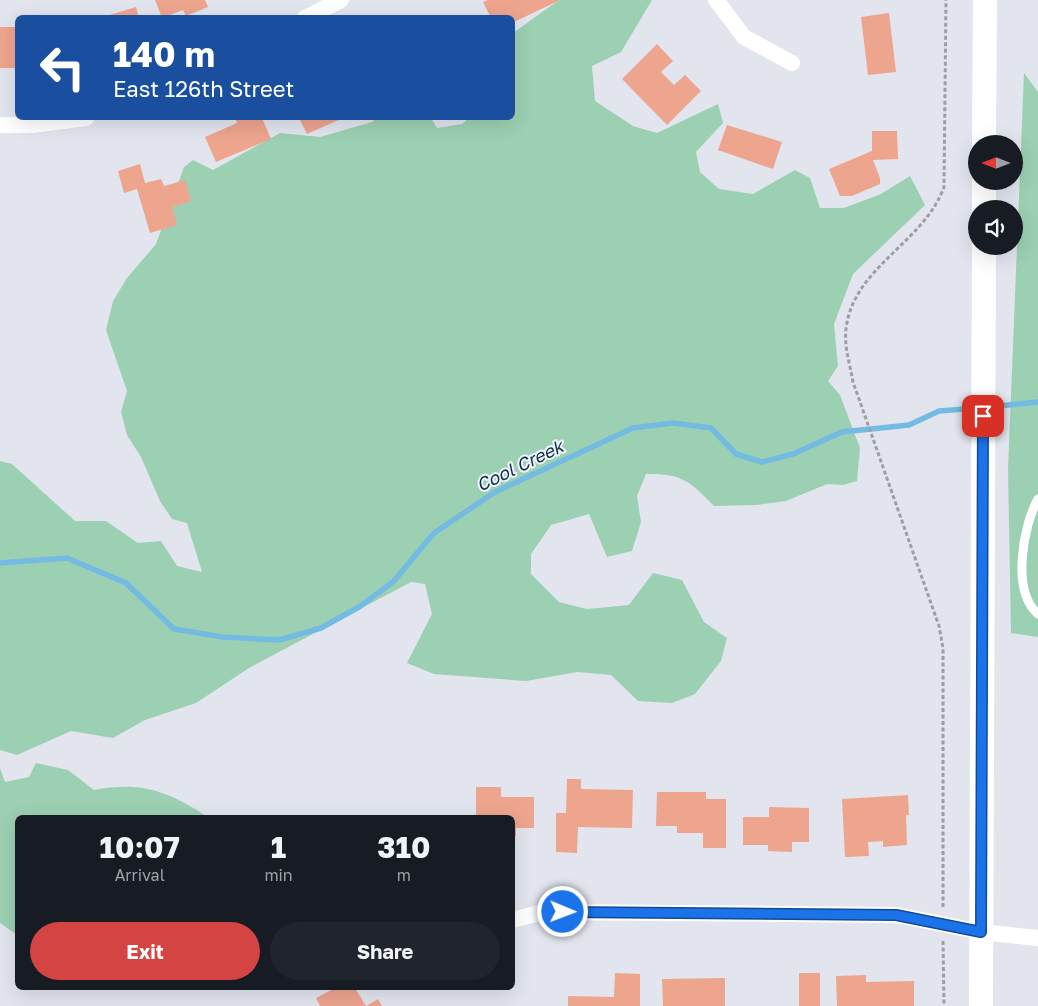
<!DOCTYPE html>
<style>
body{margin:0;font-family:"Golos Text",sans-serif;background:#20242c;color:#f1f3f6;height:100vh;display:flex;flex-direction:column;font-size:19px;white-space:nowrap}
*{box-sizing:border-box;margin:0}
p{font-size:16px;color:#9ea1a6}
.icon{flex:none;width:28px;height:28px;fill:none;stroke:currentColor;stroke-width:2;stroke-linecap:round;stroke-linejoin:round}
.map{position:relative;flex:1;overflow:hidden}
.drawer{position:absolute;left:15px;top:815px;width:500px;height:175px;display:flex;flex-direction:column;background:#171b24;border-radius:8px;box-shadow:0 5px 20px #0002}
.drawer>*{flex:none}
.top-card{position:absolute;left:15px;top:15px;width:500px;height:105px;border-radius:8px;box-shadow:0 5px 20px #0002;background:#1a4fa0;color:#fff;overflow:hidden}
.needle{width:32px;rotate:270deg}
.tools{position:absolute;left:968px;top:135px;display:grid;gap:10px}
.tools a{display:grid;place-items:center;width:55px;height:55px;border-radius:50%;background:#171b24;box-shadow:0 5px 20px #0002;font-size:25px}
.pin{position:absolute;display:grid;place-items:center;width:42px;height:42px;color:#fff;margin:-21px;border-radius:10px;box-shadow:0 2px 8px #0006}
.me{position:absolute;width:55px;margin:-28px;rotate:91deg;stroke-linejoin:round;filter:drop-shadow(0 0 4px #0008)}
.turn{display:flex;align-items:center;gap:18px;height:105px;padding:0 15px;font-size:22px}
.turn .icon{width:65px;height:65px;stroke-width:2.5}
.turn b{display:block;font-size:35px;line-height:42px}
.eta{display:flex;justify-content:space-evenly;align-items:center;height:85px;text-align:center}
.eta b{font-size:30px;font-weight:700;line-height:35px}
.action{display:flex;gap:10px;margin-top:auto;padding:10px 15px}
.action a{flex:1;height:58px;border-radius:30px;background:#d34442;color:#fff;font-size:20px;font-weight:700;line-height:58px;text-align:center}
.action a+a{background:#20242c;color:#f1f3f6}
.map>svg:first-child{display:block}
.green{fill:#9cd0b2}
.lines{fill:none;stroke-linecap:round;stroke-linejoin:round}
.stream{stroke:#74bbe3;stroke-width:5.5}
.building{fill:#eda58e}
.path{stroke:#9c9ea5;stroke-width:3;stroke-dasharray:4 2.5;stroke-linecap:butt}
.lane{stroke:#fff;stroke-width:9}
.street{stroke:#fff;stroke-width:16}
.secondary{stroke:#fff;stroke-width:24}
.route-casing{stroke:#114b97;stroke-width:12}
.route{stroke:#1a73e8;stroke-width:9}
.labels{text-anchor:middle;stroke-width:4;stroke-linejoin:round;paint-order:stroke}
.water-label{font-size:18px;font-style:italic;fill:#123243;stroke:#eff3fc}
</style>
<div class="map">
<svg width="1038" height="1006" viewBox="0 0 1038 1006">
<rect width="100%" height="100%" fill="#e2e5ee"/>
<g class="green">
<path d="M559 0H652L621 52 592 66 595 101 633 126 657 133 718 104 723 123 696 152 700 172 719 189 753 194 795 170 810 178 820 208H844L881 194 910 176 925 205 853 274 834 324 838 366 828 381 840 395 860 448 857 481 843 485 827 484 786 501 757 505 714 506C691 482 682 473 646 474L637 496 641 522 632 551 607 557 589 514 551 525 531 554V574L559 602 587 609 629 605 653 573 682 580 704 622 727 638 721 661 695 694 672 703 638 701 611 675 578 672 526 681 434 674 407 663 432 614 425 584 411 582 249 668 196 703 145 720 113 738 71 731 17 755 0 750V461L12 464 75 521H106L138 543 161 541 177 566 202 572 187 523 172 519 160 501 141 457 127 435 121 412 127 391 106 330 113 301 127 278 156 244 184 167 193 160 213 170 280 133 320 137 372 122 376 118H431L437 128 462 124 469 118H512L513 33Z"/>
<path d="M1024 73 1038 92V637L1011 633 1008 469Z"/>
<path d="M36 763 68 770 94 790C141 781 168 791 208 817L18 818 17 935 0 923V768L5 782 29 777Z"/>
</g>
<g class="lines">
<g class="stream">
<path d="M988 407 1038 402"/>
<path d="M0 563 67 558 126 583 174 629 223 637 279 640 321 628 359 607 393 582 434 533 495 492 633 428 673 423 711 428 736 454 762 462 793 454 842 432 909 425 939 411 979 408"/>
</g>
</g>
<g class="building">
<path d="M155 0H205L208 7 186 16 183 10 162 18Z"/>
<path d="M488 0H558V1L512 23V18H491L483 2Z"/>
<path d="M136 7 139 18H103V17Z"/>
<path d="M889 13 896 72 868 75 861 17Z"/>
<path d="M0 27H16L18 68H0Z"/>
<path d="M657 44 673 61 661 72 674 85 685 75 701 91 667 125 622 79Z"/>
<path d="M235 118H262L271 139 216 162 205 137 237 123Z"/>
<path d="M299 118H343L307 134Z"/>
<path d="M727 125 782 142 773 169 718 150Z"/>
<path d="M872 131H897L898 159 873 160 880 178V184L852 196H840L829 169 872 151Z"/>
<path d="M140 164 145 183 161 179 164 186 185 180 191 201 172 207 177 225 150 233 137 189 124 193 118 171Z"/>
<path d="M567 779H581V789L633 790 632 828 578 827 577 853 556 852V813H566Z"/>
<path d="M476 787H501V797H534V828H516V836H512V818H476Z"/>
<path d="M657 792H706V799H726V848H703V833H677V826H656Z"/>
<path d="M908 795 909 815H906L907 845 883 847V841L868 842 869 856 845 857 842 799Z"/>
<path d="M769 807 809 808V842H792V852L768 851V845H743V817H769Z"/>
<path d="M615 973 640 974V1006H568V996L614 997Z"/>
<rect x="799" y="973" width="21" height="33"/>
<path d="M866 975V982L914 981V1006H837L836 976Z"/>
<path d="M725 978V1006H663L662 979Z"/>
<path d="M335 988H355L366 1006 378 999 382 1006H320L316 998Z"/>
</g>
<g class="lines">
<g class="path">
<path d="M943 907V648L939 626 853 382C850 364 844 347 846 329 853 267 924 243 944 187L946 0"/>
<path d="M943 941 944 1006"/>
</g>
<path class="lane" d="M1038 499C1023 526 1011 591 1038 614"/>
<g class="street">
<path d="M716 0 744 37 792 63"/>
<path d="M305 18 341 0"/>
<path d="M0 125H32L86 118"/>
<path d="M512 920 543 912 897 915 981 932 1038 938"/>
</g>
<g class="secondary">
<path d="M984 144 985 0"/>
<path d="M984 209V181"/>
<path d="M981 1006 984 246"/>
</g>
</g>
<g class="lines">
<g class="route-casing">
<path id="route" d="M563 912 896 915 981 932 983 416"/>
</g>
<use href="#route" class="route"/>
</g>
<g class="labels">
<g class="water-label">
<text transform="translate(520 466) rotate(-26)" y="6">Cool Creek</text>
</g>
</g>
</svg>
<div class="tools">
<a><svg class="needle" viewBox="-14 -14 28 28"><path d="M0-13l5 13h-10z" fill="#e53935"/><path d="M0 13l5-13h-10z" fill="#9ea1a6"/></svg></a>
<a><svg class="icon" aria-label="sound" viewBox="0 0 24 24"><path d="M4 9h4l5-4v14l-5-4H4zM17 9q2 3 0 6"/></svg></a>
</div>
<div class="pin" style="left:983px;top:416px;background:#d93025"><svg class="icon" aria-label="arrive" viewBox="0 0 24 24"><path d="M6 21V4h12l-3 4 3 4H6"/></svg></div>
<svg class="me" style="left:563px;top:912px" viewBox="-20 -20 40 40"><circle r="17" fill="#1a73e8" stroke="#fff" stroke-width="3"/><path d="M0-11L8 9 0 5-8 9z" fill="#fff"/></svg>
<div class="top-card">
<div class="turn"><svg class="icon" aria-label="left" viewBox="0 0 24 24"><path d="M17 20v-9H6M10 6l-5 5 5 5"/></svg><div><b>140 m</b>East 126th Street</div></div>
</div>
<section class="drawer">
<div class="eta">
<div><b>10:07</b><p>Arrival</p></div>
<div><b>1</b><p>min</p></div>
<div><b>310</b><p>m</p></div>
</div>
<div class="action"><a>Exit</a><a>Share</a></div>
</section>
</div>
